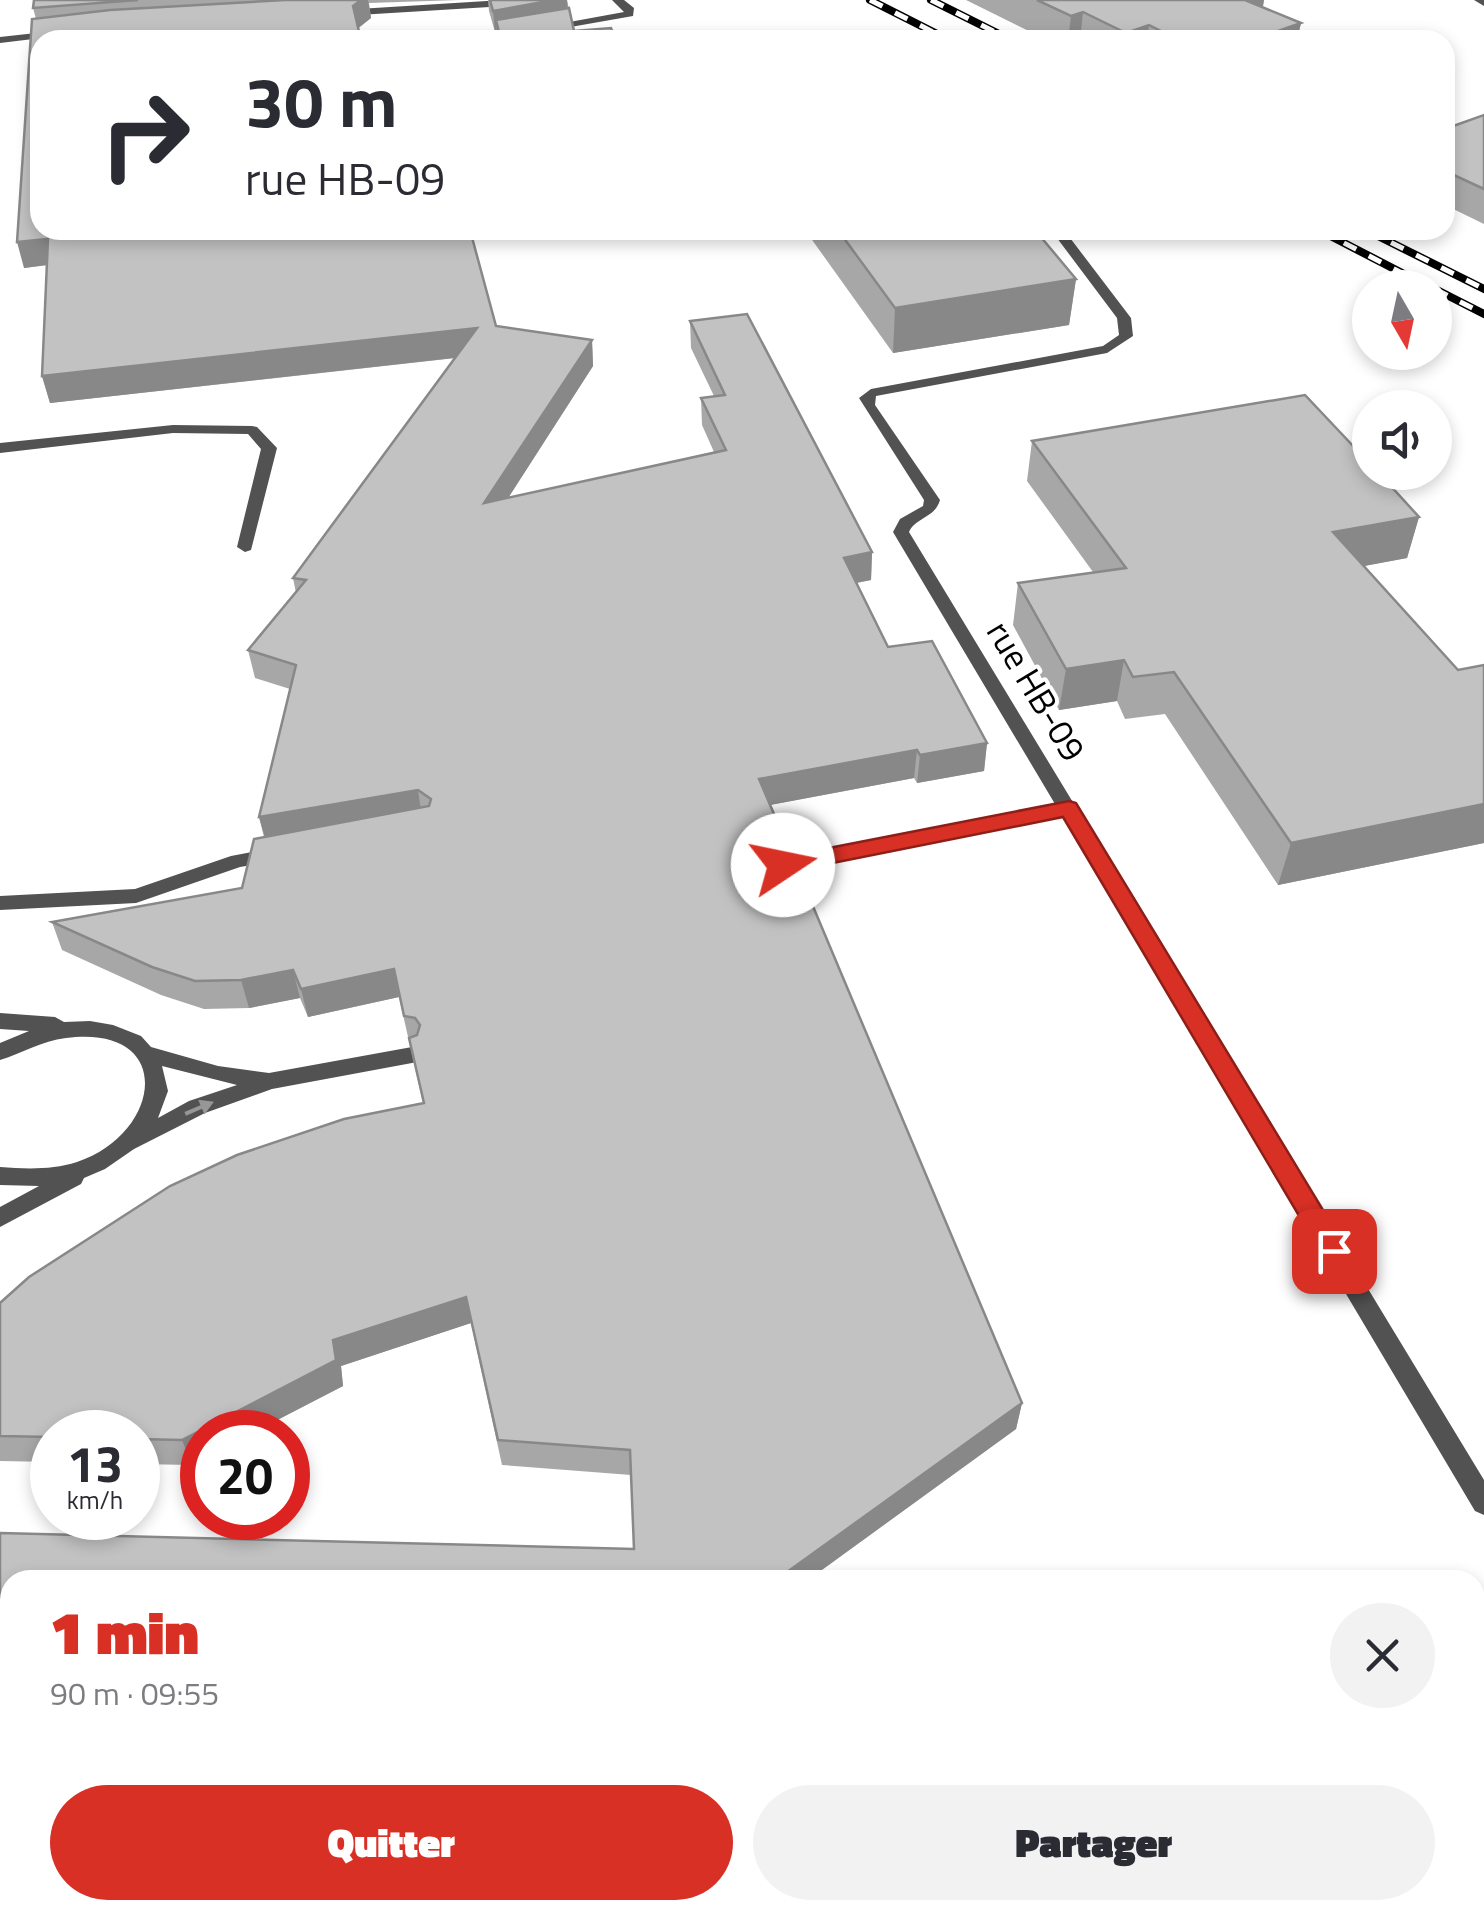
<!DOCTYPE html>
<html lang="fr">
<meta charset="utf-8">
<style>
body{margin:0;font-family:"Titillium Web",sans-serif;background:#f2f2f3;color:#2b2b33;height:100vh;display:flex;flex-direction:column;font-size:38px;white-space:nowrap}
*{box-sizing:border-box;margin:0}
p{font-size:32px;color:#7c7c81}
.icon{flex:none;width:55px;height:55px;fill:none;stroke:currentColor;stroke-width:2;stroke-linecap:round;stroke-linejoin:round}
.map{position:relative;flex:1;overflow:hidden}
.side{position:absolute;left:0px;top:1570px;width:1485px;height:350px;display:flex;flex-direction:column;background:#fff;border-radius:30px 30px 0 0;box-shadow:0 5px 15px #0003}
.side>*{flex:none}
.guide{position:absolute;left:30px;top:30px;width:1425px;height:210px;border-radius:30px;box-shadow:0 5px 15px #0003;background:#fff;color:#2b2b33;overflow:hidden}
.needle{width:65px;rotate:171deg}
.fabs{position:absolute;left:1352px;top:270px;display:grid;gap:20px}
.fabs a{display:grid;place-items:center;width:100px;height:100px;border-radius:50%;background:#fff;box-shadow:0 5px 15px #0003;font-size:50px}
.speed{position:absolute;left:30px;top:1410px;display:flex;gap:20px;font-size:50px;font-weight:700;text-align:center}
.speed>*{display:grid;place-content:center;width:130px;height:130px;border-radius:50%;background:#fff;box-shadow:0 5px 15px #0003;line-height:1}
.speed small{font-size:25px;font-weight:400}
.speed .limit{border:15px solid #d22;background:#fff;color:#111}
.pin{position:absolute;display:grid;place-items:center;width:85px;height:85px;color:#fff;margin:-42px;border-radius:20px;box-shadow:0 5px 15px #0006}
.me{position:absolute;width:110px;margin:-55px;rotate:79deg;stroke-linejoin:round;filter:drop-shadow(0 0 8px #0008)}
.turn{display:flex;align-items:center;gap:35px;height:210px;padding:0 50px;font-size:45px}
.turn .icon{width:130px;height:130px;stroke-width:2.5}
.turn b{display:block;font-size:70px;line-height:85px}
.round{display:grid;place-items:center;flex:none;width:105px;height:105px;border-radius:52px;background:#f2f2f3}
.headline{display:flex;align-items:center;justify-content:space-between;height:170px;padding:0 50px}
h1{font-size:60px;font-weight:800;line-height:75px;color:#d93025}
.primary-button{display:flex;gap:20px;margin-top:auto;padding:20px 50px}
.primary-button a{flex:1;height:115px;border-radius:60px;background:#d93025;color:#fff;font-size:40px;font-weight:800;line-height:115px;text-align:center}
.primary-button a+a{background:#f2f2f3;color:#2b2b33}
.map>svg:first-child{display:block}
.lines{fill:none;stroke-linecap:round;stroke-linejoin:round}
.lane{fill:#525252;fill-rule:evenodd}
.rail-casing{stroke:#000;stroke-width:8}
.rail{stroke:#fff;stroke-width:5;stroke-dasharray:14;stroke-linecap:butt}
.wall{fill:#a7a7a7}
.shaded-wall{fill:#888}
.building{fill:#c2c2c2;stroke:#888;stroke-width:2.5}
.oneway{fill:#979797}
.route{fill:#d93025;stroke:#8d1f18;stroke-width:2.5}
.labels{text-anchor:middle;stroke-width:8;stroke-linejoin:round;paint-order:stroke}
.street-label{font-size:35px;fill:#000;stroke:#fff}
</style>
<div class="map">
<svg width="1484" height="1920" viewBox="0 0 1484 1920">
<rect width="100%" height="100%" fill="#fff"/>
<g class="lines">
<g class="lane">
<path d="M503 0H560L555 3 342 16 337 13 342 10Z"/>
<path d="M612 0H624L634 8 633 16 497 40H472L624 12Z"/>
<path d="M1474 0H1484V6Z"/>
<path d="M54 31 59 34 58 36 0 43V37Z"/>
<path d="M1051 230H1064L1131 318 1133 336 1107 353 876 396 875 405 940 500C935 518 916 517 909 532L1484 1480V1515L1475 1511 1062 816 783 872 773 865 783 858 1055 804 893 532 900 519 923 506 924 500 859 398 871 389 1103 346 1119 335 1117 318Z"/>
<path d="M173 425 252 426 257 427 277 448 251 550 245 552 237 547 261 449 248 434 173 433 0 453V443Z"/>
<path d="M273 848 282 855 280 860 240 867 136 903 0 910V896L135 889 231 856Z"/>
<path d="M0 1013 55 1017 64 1022 90 1021 113 1025 141 1036 151 1047 218 1066 269 1073 412 1047 419 1049 422 1055 419 1061 412 1063 272 1089 205 1113 134 1149 105 1169 84 1178 81 1184 0 1227V1207L39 1186 0 1185V1167C26 1169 52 1170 77 1162 162 1134 177 1024 66 1038 41 1041 23 1053 0 1060V1043L29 1031 0 1029ZM162 1066 237 1085 189 1101 158 1118 168 1091Z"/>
</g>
<g class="rail-casing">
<g id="rail">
<path d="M870 0 949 40"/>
<path d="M931 0 1011 40"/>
<path d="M1319 230 1431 288"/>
<path d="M1366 230 1484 289"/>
<path d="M1435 289 1484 314"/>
</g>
</g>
<use href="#rail" class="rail"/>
</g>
<g class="wall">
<path d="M34 0H459L369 3 371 18 358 28 40 40 496 326 592 340 593 366 508 498 714 452 702 425 701 398 714 396 691 348 690 321 872 552 871 580 857 583 888 647 987 743 984 771 917 783 914 778 770 805 780 828 779 842 1022 1403 1016 1429 808 1580H10V1700H0V1533L634 1549 631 1475 502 1465 471 1323 341 1366 343 1386 254 1432H202L192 1465 138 1464V1432H52V1462L0 1461V1303L423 1103 399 997 308 1017 300 998 249 1008 204 1009 161 995 62 950 52 922 242 888 264 837 259 817 290 689 255 678 248 650 296 593 293 578 456 358 50 403 42 376 47 265 24 268 36 19 33 8Z"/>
<path d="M488 0H567L574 31 616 40H498L497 32H495L489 11Z"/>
<path d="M966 0H1264L1263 7 1301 23 1297 40H1047Z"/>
<path d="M1484 115V224L1445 205V129Z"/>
<path d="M805 230H1035L1076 279 1069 325 893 353Z"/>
<path d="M1032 441 1419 517 1407 558 1363 566 1458 670 1484 665V843L1278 885 1165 714 1125 719 1117 701 1059 710 1013 625 1018 583 1093 572 1027 481Z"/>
</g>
<g class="shaded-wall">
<path d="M361 0H368L371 18 356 30 353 6Z"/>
<path d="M554 0H567L568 18 496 20 497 32H495L493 11Z"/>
<path d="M1237 0H1264L1260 21Z"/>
<path d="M1083 12 1080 40H1068L1071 16Z"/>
<path d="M1301 23 1297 40H1252Z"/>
<path d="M1149 25 1147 40H1125L1126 33Z"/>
<path d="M48 239 55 264 24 268 17 242Z"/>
<path d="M1076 279 1069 325 893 353 895 308Z"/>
<path d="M477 328 480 355 50 403 42 376Z"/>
<path d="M592 340 593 366 487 531 484 503Z"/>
<path d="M1419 517 1407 558 1322 574 1333 532Z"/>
<path d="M872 552 871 580 843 585 844 558Z"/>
<path d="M1124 660 1117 701 1059 710 1066 669Z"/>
<path d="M987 743 984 771 917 783 920 755Z"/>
<path d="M917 750 914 778 759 807V779Z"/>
<path d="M418 790 422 818 267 845 259 817Z"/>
<path d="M1484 804V843L1278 885 1291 843Z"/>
<path d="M780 828 779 856 770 837Z"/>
<path d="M394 969 399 997 308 1017 301 989Z"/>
<path d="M293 970 300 998 249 1008 241 980Z"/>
<path d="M466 1297 471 1323 341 1366 343 1386 254 1432H202V1459L192 1465 182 1440 333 1340Z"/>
<path d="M1022 1403 1016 1429 808 1580H776Z"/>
<path d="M261 1910H293L267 1920Z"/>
</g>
<g class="building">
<path d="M34 0H138L33 8Z"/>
<path d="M285 0H361L353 6 361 40H40V230H470L496 326 592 340 484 503 726 450 701 398 725 395 690 321 747 314 872 552 844 558 888 647 932 641 987 743 920 755 917 750 759 779 780 828 770 837 788 847 1022 1403 776 1580H10V1678H0V1533L634 1549 630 1450 498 1440 466 1297 333 1340 336 1360 182 1440 138 1439V1432H52V1437L0 1436V1303L29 1277 170 1186 237 1155 344 1119 424 1103 409 1038 417 1035 420 1025 415 1018 404 1016 394 969 301 989 293 970 241 980 195 981 152 967 52 922 242 888 254 839 429 806 431 799 418 790 259 817 296 665 248 650 306 580 293 578 477 328 42 376 48 239 17 242 32 19 110 10Z"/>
<path d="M490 0H554L493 11Z"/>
<path d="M1037 0H1245L1301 23 1252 40H1179L1149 25 1126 33 1083 12 1071 16Z"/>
<path d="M569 8 574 31 611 28 616 40H501L496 20Z"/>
<path d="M1484 115V189L1445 171V129Z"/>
<path d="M838 230H1035L1076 279 895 308Z"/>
<path d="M1305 395 1370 464V472H1378L1419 517 1333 532 1458 670 1484 665V804L1291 843 1174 672 1133 677 1124 660 1066 669 1018 583 1126 568 1032 441Z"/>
</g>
<defs><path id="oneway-solid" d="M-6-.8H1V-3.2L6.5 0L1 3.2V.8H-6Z" transform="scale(2.5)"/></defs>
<use class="oneway" href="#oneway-solid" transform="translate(199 1108) rotate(-23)"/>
<path class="route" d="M1069 801 1076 803 1343 1243 1346 1251 1343 1258 1334 1262 1324 1258 1063 817 783 873 772 865 783 857Z"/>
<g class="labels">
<g class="street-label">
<text transform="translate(1036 691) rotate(59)" y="12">rue HB-09</text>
</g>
</g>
</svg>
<div class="fabs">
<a><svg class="needle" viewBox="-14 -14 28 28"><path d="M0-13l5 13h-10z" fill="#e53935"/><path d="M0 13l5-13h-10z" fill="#7c7c81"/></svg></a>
<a><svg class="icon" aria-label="sound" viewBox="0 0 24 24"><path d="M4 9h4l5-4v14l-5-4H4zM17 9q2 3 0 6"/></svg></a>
</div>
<div class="speed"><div>13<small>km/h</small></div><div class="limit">20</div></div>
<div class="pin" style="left:1334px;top:1251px;background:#d93025"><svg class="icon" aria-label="arrive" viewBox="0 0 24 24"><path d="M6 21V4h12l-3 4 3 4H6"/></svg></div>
<svg class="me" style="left:783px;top:865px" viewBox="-20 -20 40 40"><circle r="19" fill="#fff"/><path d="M0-13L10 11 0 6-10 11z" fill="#d93025"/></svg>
<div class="guide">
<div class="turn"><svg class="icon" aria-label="right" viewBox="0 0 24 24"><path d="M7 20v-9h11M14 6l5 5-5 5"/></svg><div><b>30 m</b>rue HB-09</div></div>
</div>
<section class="side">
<div class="headline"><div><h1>1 min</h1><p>90 m · 09:55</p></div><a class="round"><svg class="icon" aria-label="close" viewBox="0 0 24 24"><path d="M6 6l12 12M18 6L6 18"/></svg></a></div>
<div class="primary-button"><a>Quitter</a><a>Partager</a></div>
</section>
</div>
